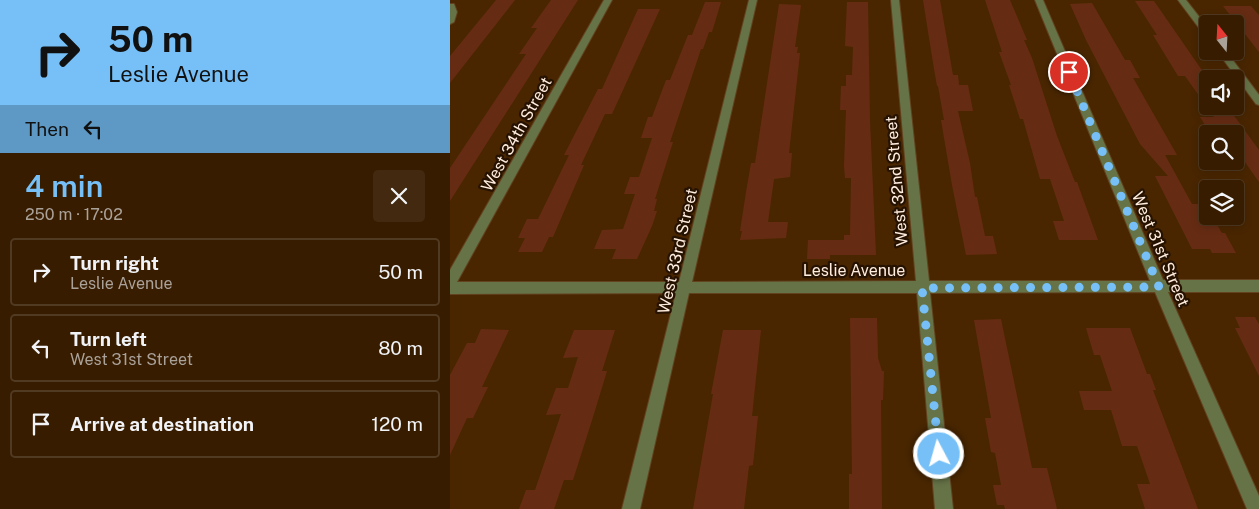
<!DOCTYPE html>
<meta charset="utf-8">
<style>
body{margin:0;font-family:"Public Sans",sans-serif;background:#42290f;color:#f1f3f6;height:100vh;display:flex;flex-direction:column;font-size:19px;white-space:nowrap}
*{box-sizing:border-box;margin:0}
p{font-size:16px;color:#aaa199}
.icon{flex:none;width:28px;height:28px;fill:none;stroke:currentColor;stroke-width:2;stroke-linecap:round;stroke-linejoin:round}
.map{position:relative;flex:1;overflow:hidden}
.sheet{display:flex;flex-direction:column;background:#371c00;width:450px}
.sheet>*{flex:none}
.banner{background:#76c0f7;color:#111;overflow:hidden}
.needle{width:32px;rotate:342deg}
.buttons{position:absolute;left:749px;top:15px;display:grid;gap:10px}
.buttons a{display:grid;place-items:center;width:45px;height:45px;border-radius:5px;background:#371c00;box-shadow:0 2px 8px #0003,0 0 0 1px #513a22;font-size:25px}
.pin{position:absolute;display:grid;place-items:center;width:42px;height:42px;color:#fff;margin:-21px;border:2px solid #fff;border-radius:50%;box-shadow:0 1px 5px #0007}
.me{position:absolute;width:55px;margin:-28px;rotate:354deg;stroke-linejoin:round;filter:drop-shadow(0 0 4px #0008)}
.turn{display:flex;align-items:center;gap:18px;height:105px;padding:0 25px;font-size:22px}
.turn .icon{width:65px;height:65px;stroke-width:2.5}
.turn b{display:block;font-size:35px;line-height:42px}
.then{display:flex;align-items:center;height:48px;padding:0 25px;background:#0003;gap:10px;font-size:19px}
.round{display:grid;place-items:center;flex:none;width:52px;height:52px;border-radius:5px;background:#42290f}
.headline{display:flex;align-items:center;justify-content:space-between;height:85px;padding:0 25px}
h1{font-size:30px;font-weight:600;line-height:38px;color:#76c0f7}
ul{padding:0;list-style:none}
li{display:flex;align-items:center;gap:15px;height:68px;margin:0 10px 8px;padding:0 15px;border:2px solid #513a22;border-radius:5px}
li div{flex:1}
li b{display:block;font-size:19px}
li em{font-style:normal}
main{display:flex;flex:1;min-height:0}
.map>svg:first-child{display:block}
.building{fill:#662c13}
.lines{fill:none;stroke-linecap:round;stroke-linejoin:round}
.minor-casing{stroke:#62421f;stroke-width:2}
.minor{fill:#667347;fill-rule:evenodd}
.route{stroke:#76c0f7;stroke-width:9;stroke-dasharray:0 16.2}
.labels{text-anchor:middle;stroke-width:4.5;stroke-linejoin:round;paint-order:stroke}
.street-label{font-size:16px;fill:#ffeddf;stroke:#261201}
</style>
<main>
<section class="sheet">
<div class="banner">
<div class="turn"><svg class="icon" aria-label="right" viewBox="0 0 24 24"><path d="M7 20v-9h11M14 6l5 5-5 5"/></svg><div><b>50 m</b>Leslie Avenue</div></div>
<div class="then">Then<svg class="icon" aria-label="left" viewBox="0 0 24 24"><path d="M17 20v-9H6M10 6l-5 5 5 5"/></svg></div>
</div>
<div class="headline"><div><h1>4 min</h1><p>250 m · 17:02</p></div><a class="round"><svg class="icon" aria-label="close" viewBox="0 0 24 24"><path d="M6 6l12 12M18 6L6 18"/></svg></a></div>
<ul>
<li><svg class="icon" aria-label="right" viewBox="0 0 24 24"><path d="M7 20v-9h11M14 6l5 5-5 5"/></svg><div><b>Turn right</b><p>Leslie Avenue</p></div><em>50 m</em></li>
<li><svg class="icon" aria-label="left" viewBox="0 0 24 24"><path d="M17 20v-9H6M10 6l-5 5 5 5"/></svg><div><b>Turn left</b><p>West 31st Street</p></div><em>80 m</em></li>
<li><svg class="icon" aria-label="arrive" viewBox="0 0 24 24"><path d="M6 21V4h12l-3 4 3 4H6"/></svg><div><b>Arrive at destination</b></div><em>120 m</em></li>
</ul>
</section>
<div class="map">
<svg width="809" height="509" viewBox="0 0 809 509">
<rect width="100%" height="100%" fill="#492600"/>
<g class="building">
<path d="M46 0H65L0 83V56Z"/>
<path d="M101 0H128L0 201V168L76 54H69L87 28H81Z"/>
<path d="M473 0H490L503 75H508L509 85H518L523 111H508L520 163 525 197H527L535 236H543L547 254 516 255 502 185 491 120H494L488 86H487L484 69Z"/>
<path d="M535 0H560L577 40H574L582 58 607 136 625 182H627L648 240H609L603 221H614L600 179H590L573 119H570L559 85H561L549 52H552Z"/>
<path d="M685 1H704L758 79V106H777L809 150V182L785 148V134H761L750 117H764L735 76H728L703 35H707Z"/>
<path d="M255 2H271L262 32H259L253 49H251L220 142H223L205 199H207L204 211H207L202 226 187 259H162L166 249H144L152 230 173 229 185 194H174L180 177H189L202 138H191L198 117H202L216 80H220L238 35H242Z"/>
<path d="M397 2H418L420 121 426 255H380V259H357L358 240H394V235H400L401 178H395L394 166 396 110H390L391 86H396V75H402L403 47 395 46Z"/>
<path d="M642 3 675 60H680L690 78H683L727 155H715L742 204H755L758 216H762L772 233H775L786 253H762L760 249H742L705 176H718L690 144 636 40 620 4Z"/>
<path d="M329 4 351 5 345 47H348L347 53H350L339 153H342L340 177 324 179 318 222H338L336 238 290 240 292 231H290L296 192 301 163H305Z"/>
<path d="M773 6H801L809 15V52Z"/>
<path d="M188 9H210L162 114H155L131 165H134L103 237H99L92 252H68L75 238H68L77 219H88L119 155H114L148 89H152Z"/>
<path d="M785 317H805L809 324V376L785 328H790Z"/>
<path d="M400 318H427L428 358 432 371H434L433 400H431L432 509H399V474H402Z"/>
<path d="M551 319 582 468H597L607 509H555L554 505H547L543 485H551L545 453 541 452 535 418H541L524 320Z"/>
<path d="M636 328H680L697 374H700L706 390H703L748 509H695L687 484H700L687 446H672L661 410H634L629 391H662L650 355H644Z"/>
<path d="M31 329 59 330 32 387H38L23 418H17L0 455V375L17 343H25Z"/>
<path d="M124 330H165L152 371H157L143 417 123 480H114L104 509H69L76 490H85L111 414 96 415 106 388H118L128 357 113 358Z"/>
<path d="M273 330H311L302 416H308L303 465 299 466 294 509H243L263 394H261Z"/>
</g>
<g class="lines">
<g class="minor-casing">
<g id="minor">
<path d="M154 0H162L7 282H229L299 0H307L242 282 466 281 441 0H449L479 281H700L585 0H593L713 280H809V292H718L809 496V509H797L705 292 480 293 503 509H485L467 293H239L190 509H172L226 293 0 294V270Z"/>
<path d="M728 0H736L758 28V36H755Z"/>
<path d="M0 4H4L7 12 4 22 0 24Z"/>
<path d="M767 51H776L809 95V105L806 104Z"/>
</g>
</g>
<use href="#minor" class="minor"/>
</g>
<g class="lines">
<path class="route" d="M489 454 472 288 709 287 619 72"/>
</g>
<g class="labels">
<g class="street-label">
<text transform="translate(66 134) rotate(-61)" y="6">West 34th Street</text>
<text transform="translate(446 181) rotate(-95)" y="6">West 32nd Street</text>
<text transform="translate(711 249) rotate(67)" y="6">West 31st Street</text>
<text transform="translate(227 251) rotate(-77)" y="6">West 33rd Street</text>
<text x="404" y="276">Leslie Avenue</text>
</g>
</g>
</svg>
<div class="buttons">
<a><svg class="needle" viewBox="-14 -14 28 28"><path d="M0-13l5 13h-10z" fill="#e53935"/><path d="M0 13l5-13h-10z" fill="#aaa199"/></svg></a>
<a><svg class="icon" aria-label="sound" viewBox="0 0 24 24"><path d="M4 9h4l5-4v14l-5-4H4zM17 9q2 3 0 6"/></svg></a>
<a><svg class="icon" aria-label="search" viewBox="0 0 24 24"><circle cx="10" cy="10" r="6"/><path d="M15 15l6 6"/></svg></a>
<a><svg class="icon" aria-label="layers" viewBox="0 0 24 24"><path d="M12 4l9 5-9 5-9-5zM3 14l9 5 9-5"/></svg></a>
</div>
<div class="pin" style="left:619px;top:72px;background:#d93025"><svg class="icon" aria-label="arrive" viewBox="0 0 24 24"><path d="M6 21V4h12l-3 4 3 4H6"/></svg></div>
<svg class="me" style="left:489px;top:454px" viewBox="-20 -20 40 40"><circle r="17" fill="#76c0f7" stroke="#fff" stroke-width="3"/><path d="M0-11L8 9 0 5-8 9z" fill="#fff"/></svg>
</div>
</main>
